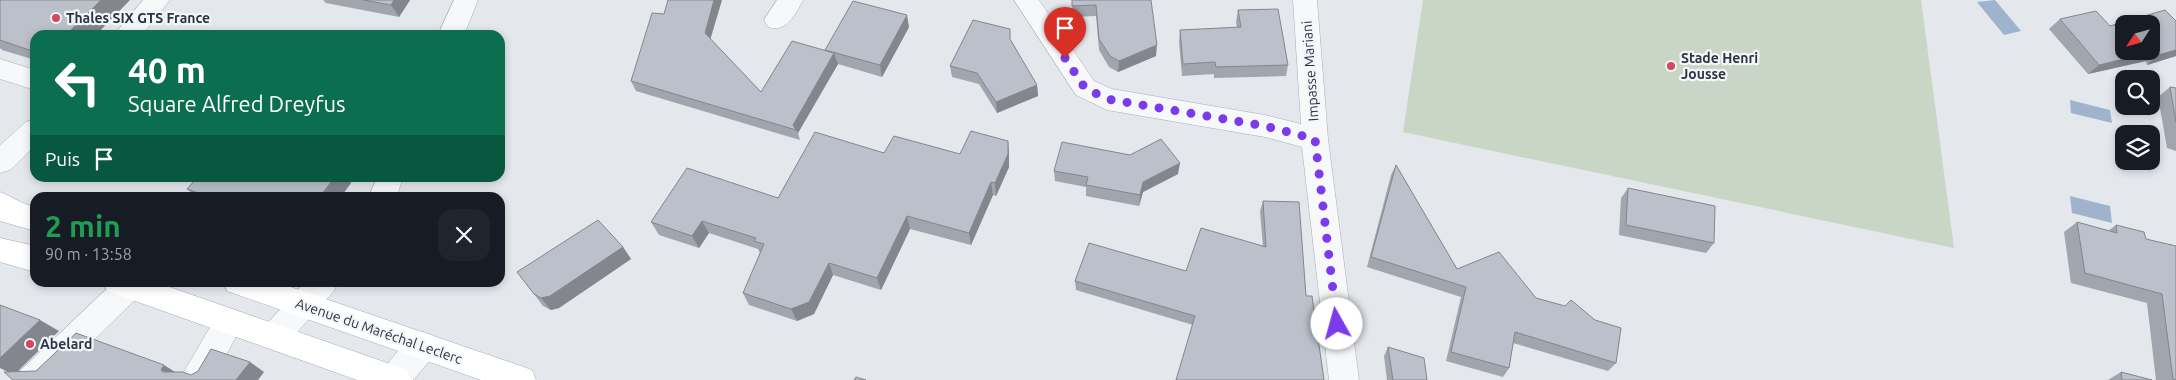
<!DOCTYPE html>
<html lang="fr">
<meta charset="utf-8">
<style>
body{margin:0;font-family:Ubuntu,sans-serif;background:#20242c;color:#f1f3f6;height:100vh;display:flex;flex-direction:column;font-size:19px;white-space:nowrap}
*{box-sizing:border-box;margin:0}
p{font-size:16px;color:#9ea1a6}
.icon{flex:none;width:28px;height:28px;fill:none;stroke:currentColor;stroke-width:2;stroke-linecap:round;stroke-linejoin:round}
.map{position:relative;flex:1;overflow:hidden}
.details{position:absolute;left:30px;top:192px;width:475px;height:95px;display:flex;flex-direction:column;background:#171b24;border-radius:15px;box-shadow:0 2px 8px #0003}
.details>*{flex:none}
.hud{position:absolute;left:30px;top:30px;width:475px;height:152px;border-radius:15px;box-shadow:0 2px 8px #0003;background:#0b6e4f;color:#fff;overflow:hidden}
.needle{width:32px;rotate:234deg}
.tools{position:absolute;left:2115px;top:15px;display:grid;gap:10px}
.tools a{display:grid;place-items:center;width:45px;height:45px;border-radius:10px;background:#171b24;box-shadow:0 2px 8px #0003;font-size:25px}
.pin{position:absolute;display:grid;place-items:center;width:42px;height:42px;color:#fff;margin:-51px -21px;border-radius:50% 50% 50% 0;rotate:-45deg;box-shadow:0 0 5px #0007}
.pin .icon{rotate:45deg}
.me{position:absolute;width:55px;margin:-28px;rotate:353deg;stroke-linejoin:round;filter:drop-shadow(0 0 4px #0008)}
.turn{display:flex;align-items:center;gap:18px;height:105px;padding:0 15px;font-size:22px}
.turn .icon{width:65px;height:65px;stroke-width:2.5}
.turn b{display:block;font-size:35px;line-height:42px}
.then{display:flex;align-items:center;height:48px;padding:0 15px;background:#0003;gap:10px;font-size:19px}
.round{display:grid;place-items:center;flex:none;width:52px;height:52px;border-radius:15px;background:#20242c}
.headline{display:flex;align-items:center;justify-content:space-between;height:85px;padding:0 15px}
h1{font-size:30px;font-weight:700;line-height:38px;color:#1e9e55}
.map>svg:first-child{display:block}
.green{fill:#c9d6c5}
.water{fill:#9fb4cc}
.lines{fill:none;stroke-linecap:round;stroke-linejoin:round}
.minor-casing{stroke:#a9aeb7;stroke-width:1}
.major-casing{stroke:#a3abb8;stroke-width:1}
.minor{fill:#f7f8fa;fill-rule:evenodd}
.major{fill:#fff;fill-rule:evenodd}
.wall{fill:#a1a5ae}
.shaded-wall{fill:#83868d}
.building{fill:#bbc0ca;stroke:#83868d;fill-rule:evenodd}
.route{stroke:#7c3aed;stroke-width:9;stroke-dasharray:0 16.2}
.poi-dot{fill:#d1495b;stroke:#f4f6f9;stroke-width:2}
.labels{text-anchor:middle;stroke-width:4.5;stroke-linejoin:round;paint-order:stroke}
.poi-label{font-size:14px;font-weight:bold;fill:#2b3445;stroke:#f4f6f9;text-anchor:start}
.street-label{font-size:14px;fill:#2b3445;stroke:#f4f6f9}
</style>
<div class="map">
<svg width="2176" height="380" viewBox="0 0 2176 380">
<rect width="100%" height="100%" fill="#e4e7ec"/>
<path class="green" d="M1423 0H1921L1954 248 1403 132Z"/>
<g class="water">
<path d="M1995 0 2021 31 2004 35 1977 2Z"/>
<path d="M2070 100 2110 110 2112 123 2071 113Z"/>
<path d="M2070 196 2110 206 2112 223 2072 213Z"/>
</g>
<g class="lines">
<g class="minor-casing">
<g id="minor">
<path d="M143 0H170L142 35H114Z"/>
<path d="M454 0H478L464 35H438Z"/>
<path d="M777 0H803C795 15 787 33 768 27L764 20Z"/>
<path d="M1014 0H1039L1094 81 1112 89 1265 115 1301 124 1293 0H1317L1328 139 1359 380H1329L1302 147 1265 137 1107 110 1076 95Z"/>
<path d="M0 59 35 70V90L0 79Z"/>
<path d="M35 119V146L10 170 0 173V145L26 122Z"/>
<path d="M377 178H403L396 198H368Z"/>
<path d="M114 282H141L143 287 139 296 53 380H17L21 370Z"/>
<path d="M305 282H338L334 291 284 347 274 350 264 347 259 337 264 327Z"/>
<path d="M229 308 239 312 244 321 215 377 212 380H179L219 312Z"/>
<path d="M423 332 434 336 438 346 434 356 413 380H379C387 362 405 339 423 332Z"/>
</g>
</g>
<g class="major-casing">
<g id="major">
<path d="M0 192C13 197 21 204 35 207V231L0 221Z"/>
<path d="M0 238 35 246V272L0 262Z"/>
<path d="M103 282H155L396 366 407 370 411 380H357L107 291Z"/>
<path d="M223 282H276L521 366 532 370 536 380H481L227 291Z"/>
</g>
</g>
<use href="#minor" class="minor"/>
<use href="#major" class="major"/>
</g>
<g class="wall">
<path d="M0 0 35 35V60L2 50 0 48Z"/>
<path d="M323 0H410L399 17 326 3Z"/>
<path d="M1072 0H1151L1156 56 1118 72 1109 67 1099 50 1096 16 1073 17Z"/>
<path d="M1238 10 1288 65 1286 76 1214 78V74L1182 76 1179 42 1180 30 1237 28 1236 22Z"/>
<path d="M2060 19 2110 26 2176 21V56L2147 65 2146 61 2088 74 2049 29Z"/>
<path d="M909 27 882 77 838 64 798 133 800 140 636 91 631 81 711 40 761 92 825 51Z"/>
<path d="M1011 41 1037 85 1038 96 997 113 979 84 952 77 950 66Z"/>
<path d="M2170 87 2176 88V151L2167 148 2158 97Z"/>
<path d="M1008 141 1009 154V167L996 196 993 195 971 245 910 229 881 290 833 275 814 314 797 321 749 305 743 293 760 253 758 249 709 233 699 248 659 235 651 222 778 198 884 153 960 154Z"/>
<path d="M1396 165 1457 269 1536 298 1616 363 1608 371 1513 343 1509 368 1503 377 1446 361 1461 297 1367 267 1391 175Z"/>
<path d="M1054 171 1178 174 1143 192 1139 206 1086 196V187L1055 181Z"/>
<path d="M197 178H346L351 183 340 198H197L187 189Z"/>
<path d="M1628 188 1714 243 1706 253 1619 235 1621 198Z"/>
<path d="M1263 201 1306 296 1193 325 1076 290 1075 281 1186 271 1263 247 1260 211Z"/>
<path d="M2077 222 2108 231 2116 225 2146 239 2176 246V380H2156L2147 303 2071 283 2064 232Z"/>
<path d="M623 247 631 259 559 308 551 310 543 306 534 294Z"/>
<path d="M1388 347 1427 380H1387L1384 356Z"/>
<path d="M2121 372 2152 380H2108Z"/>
</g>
<g class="shaded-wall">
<path d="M101 0H130L96 35H66Z"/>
<path d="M394 0H410L399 17 391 5Z"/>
<path d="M714 0H722L709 44 705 33Z"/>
<path d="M907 15 909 27 882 77 880 65Z"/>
<path d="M1157 45 1156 56 1118 72 1119 61Z"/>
<path d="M2176 50V56L2147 65 2158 55Z"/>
<path d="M2157 51 2146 61 2088 74 2099 65Z"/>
<path d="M834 53 838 64 798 133 796 130 793 125Z"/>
<path d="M1037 85 1038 96 997 113 996 102Z"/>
<path d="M1008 141 1009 154V167L996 196 995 183Z"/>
<path d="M1180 163 1178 174 1143 192 1139 206 1140 195 1143 182Z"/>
<path d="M334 178H346L351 183 340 198H319Z"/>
<path d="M991 182 993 195 971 245 969 233Z"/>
<path d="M907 216 910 229 881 290 877 278Z"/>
<path d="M702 221 709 233 699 248 692 236Z"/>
<path d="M623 247 631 259 559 308 551 310 541 298Z"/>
<path d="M829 263 833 275 814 314 797 321 791 309Z"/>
<path d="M40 320 59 331 20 369 16 376 0 368V358Z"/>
<path d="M250 362 264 372 258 380H236Z"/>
<path d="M164 365 180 375 177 380 161 370Z"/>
</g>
<g class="building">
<path d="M0 0H101L66 35H35V52L0 40Z"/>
<path d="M363 0H394L391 5Z"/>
<path d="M668 0H714L705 33 761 92 792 41 834 53 793 125 796 130 631 81 652 13 664 14Z"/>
<path d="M1072 0H1151L1157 45 1119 61 1110 56 1099 39 1096 5 1072 6Z"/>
<path d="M853 1 907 15 880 65 825 50Z"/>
<path d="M1278 9 1288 65 1216 67 1215 62 1183 64 1180 30 1241 27 1238 10Z"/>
<path d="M2165 10 2176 21V50L2158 55 2157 51 2099 65 2060 19 2096 11 2110 26ZM2124 24H2151V51H2124Z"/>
<path d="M973 20 1010 29V39L1037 85 996 102 977 73 950 66Z"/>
<path d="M2170 87 2176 88V122Z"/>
<path d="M971 131 1008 141V154L995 183 991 182 969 233 907 216 877 278 829 263 809 302 791 309 743 293 764 244 754 241 756 238 702 221 692 236 651 222 687 168 778 198 815 132 884 153 894 136 960 154Z"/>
<path d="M1161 139 1180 163 1143 182 1140 195 1086 185 1088 177 1054 171 1062 142 1130 155Z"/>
<path d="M1396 165 1457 269 1499 252 1536 298 1565 306 1571 300 1595 320 1621 328 1616 363 1515 332 1509 368 1451 352 1466 287 1371 257Z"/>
<path d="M197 178H334L319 198H212L187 189Z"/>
<path d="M1628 188 1715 206 1714 243 1626 225Z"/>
<path d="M1263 201 1299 202 1306 296H1312L1324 380H1176L1195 316 1075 281 1089 243 1186 271 1201 228 1266 247Z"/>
<path d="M598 220 623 247 550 296 541 298 534 294 517 272Z"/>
<path d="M2077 222 2117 233 2116 225 2144 232 2146 239 2176 246V380L2173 379 2162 294 2085 273Z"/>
<path d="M0 305 40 320 0 358Z"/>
<path d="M76 333 164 365 161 370 163 372H183L191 375 198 371 211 349 250 362 236 380H13L4 372 36 371Z"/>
<path d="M1388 347 1424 358 1427 380H1393Z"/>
<path d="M2121 372 2152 380H2122Z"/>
<path d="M856 377 866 380H854Z"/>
</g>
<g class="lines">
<path class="route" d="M1065 58 1085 88 1107 99 1265 126 1315 139 1337 324"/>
</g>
<g class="poi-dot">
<circle cx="56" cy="18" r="5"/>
<circle cx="1671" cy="66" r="5"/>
<circle cx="30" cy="344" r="5"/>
</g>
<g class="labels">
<g class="poi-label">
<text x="66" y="23">Thales SIX GTS France</text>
<text x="1681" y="63">Stade Henri<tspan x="1681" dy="16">Jousse</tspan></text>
<text x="40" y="349">Abelard</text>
</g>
<g class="street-label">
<text transform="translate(1310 71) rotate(-94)" y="5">Impasse Mariani</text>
<text transform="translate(379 331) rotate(19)" y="5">Avenue du Maréchal Leclerc</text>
</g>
</g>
</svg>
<div class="tools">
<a><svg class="needle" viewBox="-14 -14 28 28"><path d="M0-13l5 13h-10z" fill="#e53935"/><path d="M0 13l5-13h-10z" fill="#9ea1a6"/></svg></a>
<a><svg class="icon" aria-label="search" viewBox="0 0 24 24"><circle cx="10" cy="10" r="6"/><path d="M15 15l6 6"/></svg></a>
<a><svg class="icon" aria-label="layers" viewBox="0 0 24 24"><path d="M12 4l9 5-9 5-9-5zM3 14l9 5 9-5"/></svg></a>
</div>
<div class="pin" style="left:1065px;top:58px;background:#d93025"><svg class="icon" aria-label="arrive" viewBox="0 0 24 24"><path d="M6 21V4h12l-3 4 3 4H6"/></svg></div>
<svg class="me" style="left:1337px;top:324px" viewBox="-20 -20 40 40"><circle r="19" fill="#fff"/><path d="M0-13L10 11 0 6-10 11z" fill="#7c3aed"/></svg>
<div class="hud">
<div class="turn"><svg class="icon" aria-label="left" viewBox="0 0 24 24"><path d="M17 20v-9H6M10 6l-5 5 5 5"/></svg><div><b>40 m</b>Square Alfred Dreyfus</div></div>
<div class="then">Puis<svg class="icon" aria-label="arrive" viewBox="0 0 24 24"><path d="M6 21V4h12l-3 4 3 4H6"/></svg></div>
</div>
<section class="details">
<div class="headline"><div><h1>2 min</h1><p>90 m · 13:58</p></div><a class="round"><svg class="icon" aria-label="close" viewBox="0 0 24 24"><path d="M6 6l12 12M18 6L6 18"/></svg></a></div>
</section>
</div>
